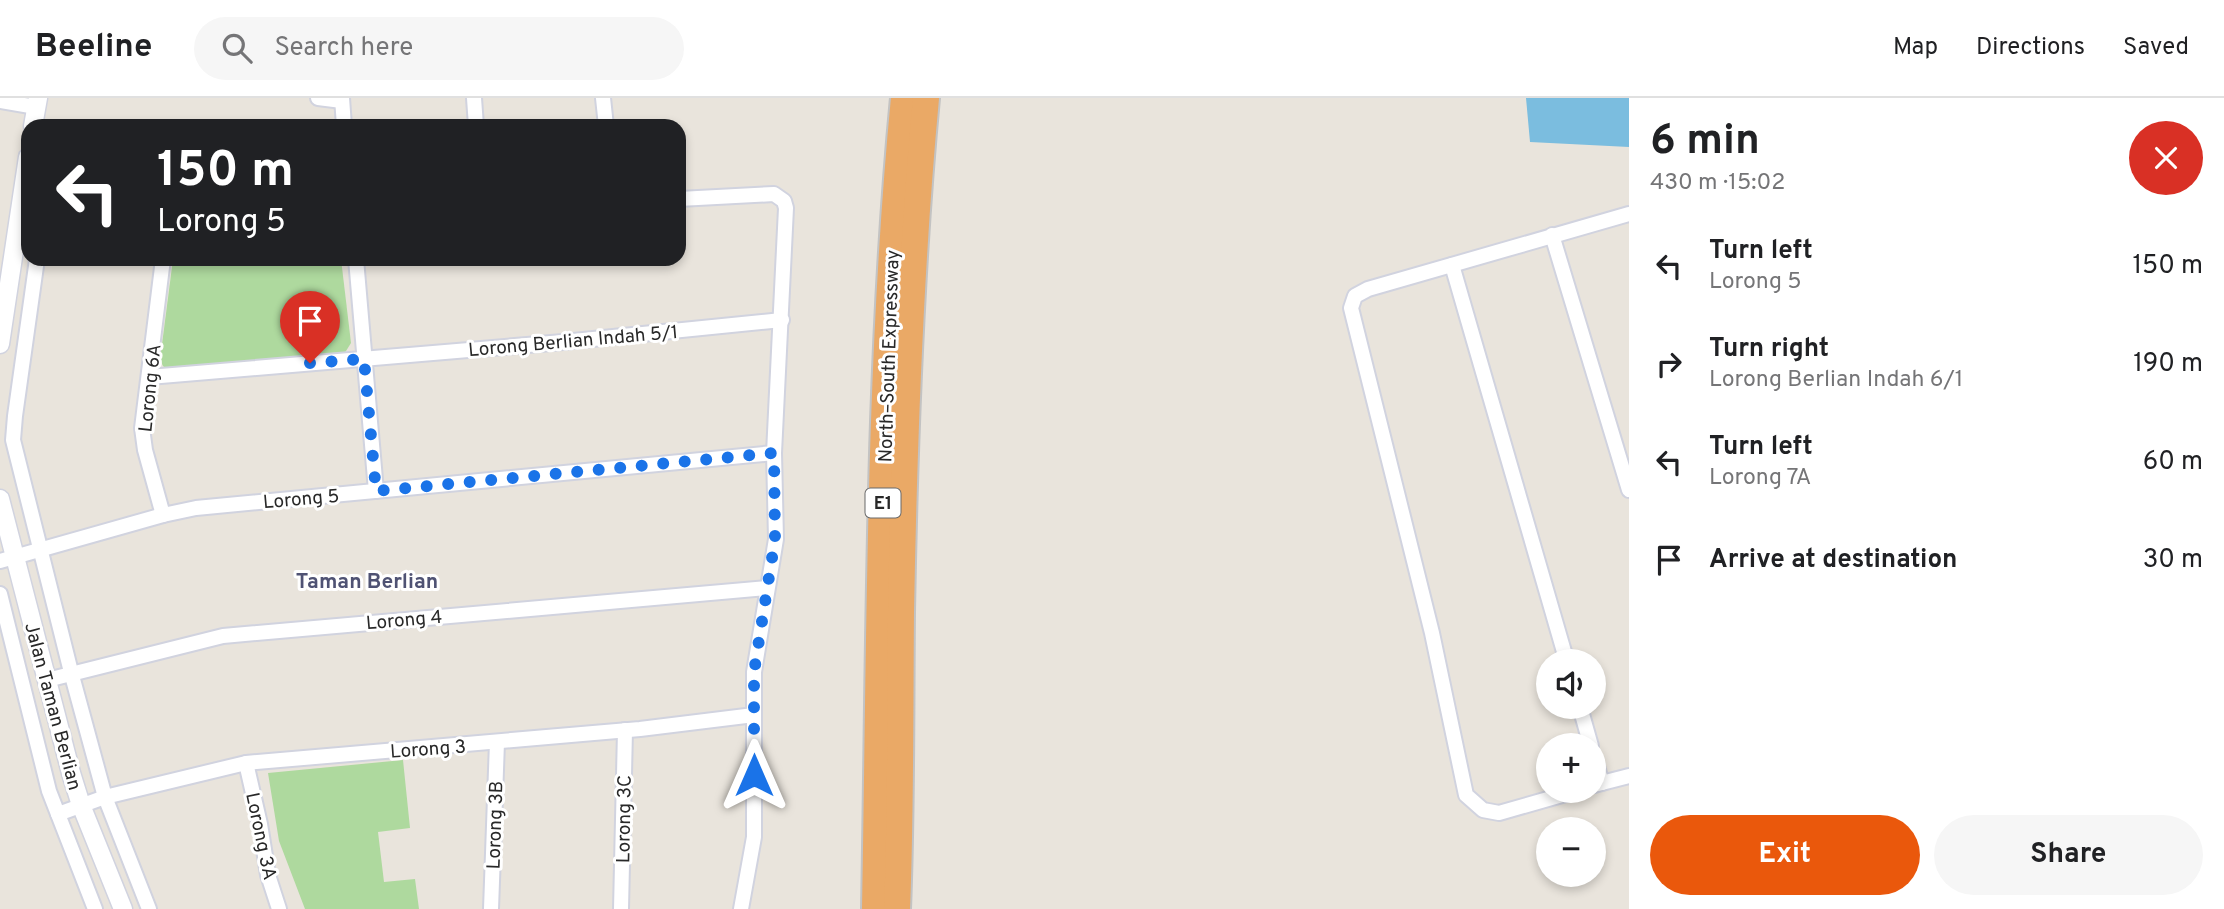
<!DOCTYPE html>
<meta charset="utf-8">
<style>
body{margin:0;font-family:Overpass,sans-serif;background:#f6f6f6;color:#202124;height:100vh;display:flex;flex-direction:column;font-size:26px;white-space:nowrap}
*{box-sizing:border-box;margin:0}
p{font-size:23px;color:#757577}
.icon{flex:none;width:38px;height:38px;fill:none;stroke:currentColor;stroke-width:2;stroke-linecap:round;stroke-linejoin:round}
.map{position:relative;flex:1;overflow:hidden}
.sheet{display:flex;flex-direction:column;background:#fff;width:595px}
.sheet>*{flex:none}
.hud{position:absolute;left:21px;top:21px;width:665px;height:147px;border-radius:21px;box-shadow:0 4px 10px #0003;background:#202124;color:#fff;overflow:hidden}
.controls{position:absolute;left:1536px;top:551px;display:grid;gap:14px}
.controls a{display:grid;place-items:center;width:70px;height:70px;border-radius:50%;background:#fff;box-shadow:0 4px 10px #0003;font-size:35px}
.pin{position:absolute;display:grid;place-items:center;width:60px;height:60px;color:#fff;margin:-72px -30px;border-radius:50% 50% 50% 0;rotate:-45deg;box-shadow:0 0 7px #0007}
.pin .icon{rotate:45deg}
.me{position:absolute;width:77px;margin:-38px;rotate:0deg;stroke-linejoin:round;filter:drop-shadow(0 0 5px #0008)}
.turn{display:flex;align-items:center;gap:24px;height:147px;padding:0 21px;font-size:32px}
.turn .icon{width:91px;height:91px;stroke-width:2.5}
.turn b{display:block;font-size:49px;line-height:60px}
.round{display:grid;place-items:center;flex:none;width:74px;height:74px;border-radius:37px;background:#f6f6f6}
.headline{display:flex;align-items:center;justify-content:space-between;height:119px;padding:0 21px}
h1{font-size:42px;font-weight:700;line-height:52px}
.action{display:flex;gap:14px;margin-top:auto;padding:14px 21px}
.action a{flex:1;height:80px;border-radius:42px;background:#ea580c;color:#fff;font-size:28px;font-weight:700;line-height:80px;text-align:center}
.action a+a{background:#f6f6f6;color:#202124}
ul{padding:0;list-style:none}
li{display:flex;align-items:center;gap:21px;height:98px;padding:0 21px}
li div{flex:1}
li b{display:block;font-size:26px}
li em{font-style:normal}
header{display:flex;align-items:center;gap:42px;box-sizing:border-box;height:98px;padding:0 35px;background:#fff;border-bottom:2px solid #e0e0e0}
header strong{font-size:33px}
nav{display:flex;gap:38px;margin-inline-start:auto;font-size:24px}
.search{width:490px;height:63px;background:#f6f6f6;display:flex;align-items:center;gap:18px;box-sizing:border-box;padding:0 24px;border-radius:38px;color:#757577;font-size:26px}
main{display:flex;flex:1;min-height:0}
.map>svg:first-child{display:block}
.green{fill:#aed99e}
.water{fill:#7bbddf}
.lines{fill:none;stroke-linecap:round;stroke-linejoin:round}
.minor-casing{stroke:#d1d3df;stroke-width:18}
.tertiary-casing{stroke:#d1d3df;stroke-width:21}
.motorway-casing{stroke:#c3c3c3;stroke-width:30}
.minor{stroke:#fff;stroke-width:14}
.tertiary{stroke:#fff;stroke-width:18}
.motorway{stroke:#eaa966;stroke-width:26}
.route{stroke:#1a73e8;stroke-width:12;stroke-dasharray:0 21.6}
.labels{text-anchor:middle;stroke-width:6;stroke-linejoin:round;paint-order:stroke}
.shield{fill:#fff;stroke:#686868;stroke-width:2}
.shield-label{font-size:18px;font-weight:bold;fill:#282828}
.street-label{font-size:19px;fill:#282828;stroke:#fff}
.neighbourhood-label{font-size:21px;font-weight:bold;fill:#4f5273;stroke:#fff}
</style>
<header>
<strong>Beeline</strong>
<div class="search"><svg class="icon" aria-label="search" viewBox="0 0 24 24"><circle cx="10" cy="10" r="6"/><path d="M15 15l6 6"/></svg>Search here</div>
<nav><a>Map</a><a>Directions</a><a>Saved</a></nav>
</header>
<main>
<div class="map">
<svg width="1629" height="811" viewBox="0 0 1629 811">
<rect width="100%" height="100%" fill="#e9e4dc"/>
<g class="green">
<path d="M173 161H341L351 245 341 261 170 274 163 268 160 262Z"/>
<path d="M403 662 410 730 378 734 384 784 415 781 419 811H305L279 743 268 675Z"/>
</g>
<path class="water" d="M1526 0H1629V49L1530 44Z"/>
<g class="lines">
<g class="minor-casing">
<g id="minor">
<path d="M318 0 342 3"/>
<path d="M342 0 344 28"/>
<path d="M474 0 476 28"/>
<path d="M603 0 606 28"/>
<path d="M0 3 36 9"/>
<path d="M679 101 774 96 784 103 786 110 774 355 776 441 754 574V739L741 811"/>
<path d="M1552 137 1629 392"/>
<path d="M37 161 15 318 13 342 71 574 105 699 149 811"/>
<path d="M163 161 142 330 145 352 163 417"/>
<path d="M356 161 376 393"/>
<path d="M1452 167 1567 564"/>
<path d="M149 279 563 244 782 222"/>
<path d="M0 463 163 417 196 410 774 355"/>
<path d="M0 496 49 693 95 811"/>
<path d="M47 582 223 538 767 490"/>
<path d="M1580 609 1591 648"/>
<path d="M1594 659 1602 685"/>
<path d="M246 665 260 726 268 777 279 811"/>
<path d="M1594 687 1629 678"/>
<path d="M1576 693 1499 715 1483 712 1466 697 1432 535 1351 210 1355 198 1368 191 1629 116"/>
<path d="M58 716 105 699 246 665 640 631 754 617"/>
<path d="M491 811 497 644"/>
<path d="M621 811 625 632"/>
</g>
</g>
<g class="tertiary-casing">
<g id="tertiary">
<path d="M33 28 38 0"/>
<path d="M0 246 28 59"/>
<path d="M0 401 71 675 81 707 123 811"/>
</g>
</g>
<g class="motorway-casing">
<g id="motorway">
<path d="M875 811C880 541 878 269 904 0"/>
<path d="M897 811C901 712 900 613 901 514 904 343 910 170 926 0"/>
</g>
</g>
<use href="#minor" class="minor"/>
<use href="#tertiary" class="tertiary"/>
<use href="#motorway" class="motorway"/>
</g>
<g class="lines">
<path class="route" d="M310 265 364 261 376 393 774 355 775 441 754 574V677"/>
</g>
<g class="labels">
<rect class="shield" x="865.5" y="390.5" width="35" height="29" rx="5"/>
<g class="shield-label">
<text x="883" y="411">E1</text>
</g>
<g class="street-label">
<text transform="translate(573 242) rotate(-5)" y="7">Lorong Berlian Indah 5/1</text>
<text transform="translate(888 258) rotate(-88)" y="7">North–South Expressway</text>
<text transform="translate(149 290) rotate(-84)" y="7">Lorong 6A</text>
<text transform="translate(301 400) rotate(-5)" y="7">Lorong 5</text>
<text transform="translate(404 521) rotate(-5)" y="7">Lorong 4</text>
<text transform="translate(54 608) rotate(75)" y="7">Jalan Taman Berlian</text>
<text transform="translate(428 650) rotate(-4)" y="7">Lorong 3</text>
<text transform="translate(623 721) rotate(-89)" y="7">Lorong 3C</text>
<text transform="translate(494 727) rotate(-88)" y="7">Lorong 3B</text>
<text transform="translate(262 738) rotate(78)" y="7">Lorong 3A</text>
</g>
<g class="neighbourhood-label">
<text x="367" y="490">Taman Berlian</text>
</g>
</g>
</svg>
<div class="controls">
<a><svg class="icon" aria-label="sound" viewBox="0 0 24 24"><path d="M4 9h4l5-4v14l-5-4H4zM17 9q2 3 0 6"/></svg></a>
<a>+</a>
<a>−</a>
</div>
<div class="pin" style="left:310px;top:265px;background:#d93025"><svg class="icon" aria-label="arrive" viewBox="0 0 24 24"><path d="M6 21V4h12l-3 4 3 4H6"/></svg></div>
<svg class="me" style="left:754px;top:677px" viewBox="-20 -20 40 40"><path d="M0-17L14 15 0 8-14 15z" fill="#1a73e8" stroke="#fff" stroke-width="4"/></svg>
<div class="hud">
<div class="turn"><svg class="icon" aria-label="left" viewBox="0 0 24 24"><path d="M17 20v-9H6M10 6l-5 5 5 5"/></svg><div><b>150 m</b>Lorong 5</div></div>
</div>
</div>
<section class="sheet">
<div class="headline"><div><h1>6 min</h1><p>430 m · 15:02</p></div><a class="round" style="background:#d93025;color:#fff"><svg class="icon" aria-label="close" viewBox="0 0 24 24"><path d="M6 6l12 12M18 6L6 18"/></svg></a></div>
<ul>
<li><svg class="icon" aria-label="left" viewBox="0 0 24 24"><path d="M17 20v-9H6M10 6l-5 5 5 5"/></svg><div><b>Turn left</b><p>Lorong 5</p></div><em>150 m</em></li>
<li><svg class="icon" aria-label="right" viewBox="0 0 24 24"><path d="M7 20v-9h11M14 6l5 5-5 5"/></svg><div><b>Turn right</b><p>Lorong Berlian Indah 6/1</p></div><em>190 m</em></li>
<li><svg class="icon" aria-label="left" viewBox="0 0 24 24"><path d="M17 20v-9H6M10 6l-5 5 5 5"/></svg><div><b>Turn left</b><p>Lorong 7A</p></div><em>60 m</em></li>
<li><svg class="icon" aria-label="arrive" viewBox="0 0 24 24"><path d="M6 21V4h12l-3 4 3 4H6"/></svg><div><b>Arrive at destination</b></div><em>30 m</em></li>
</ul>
<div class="action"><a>Exit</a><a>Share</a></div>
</section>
</main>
